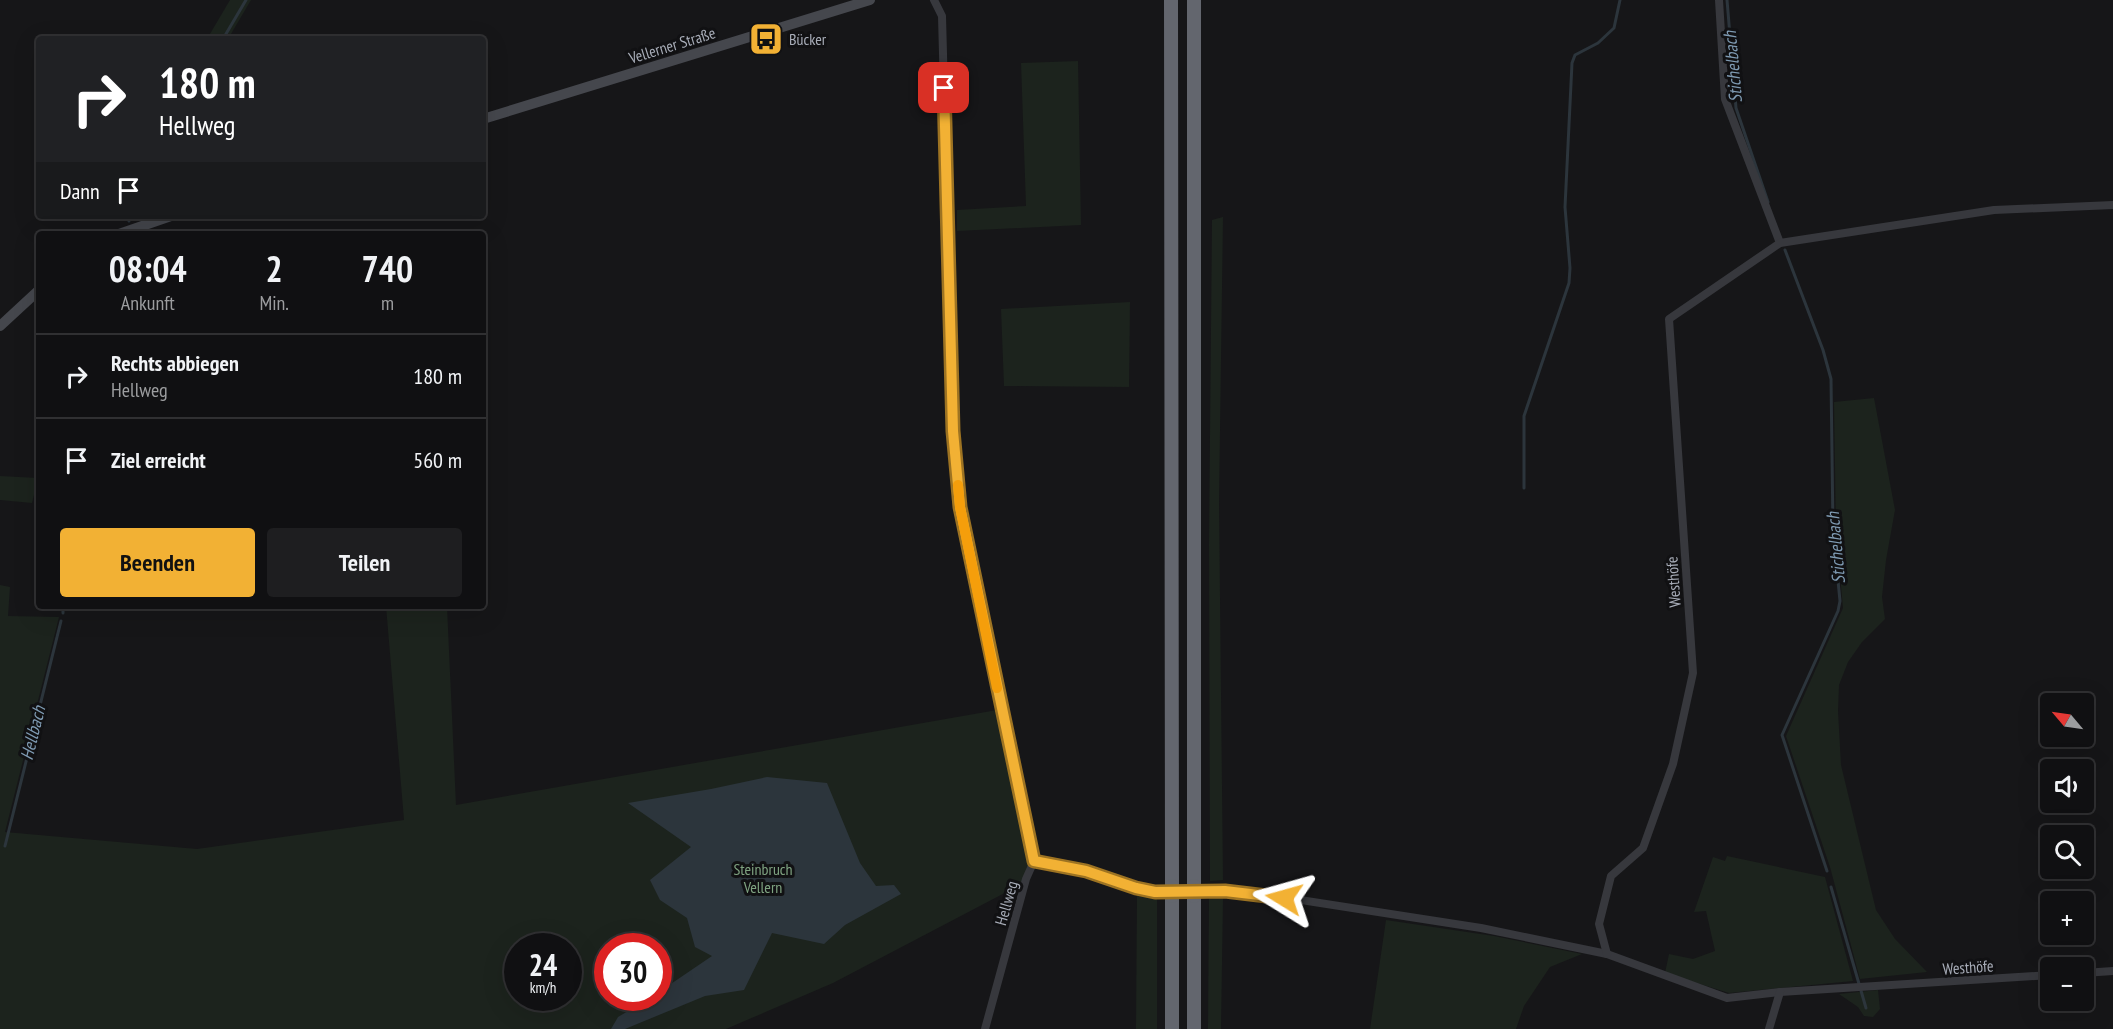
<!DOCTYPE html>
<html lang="de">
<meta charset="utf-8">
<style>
body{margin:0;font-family:"PT Sans Narrow",sans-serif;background:#1e1e20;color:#f1f3f6;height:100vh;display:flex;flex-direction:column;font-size:22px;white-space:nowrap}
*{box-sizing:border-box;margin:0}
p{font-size:20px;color:#9c9d9f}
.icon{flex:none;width:33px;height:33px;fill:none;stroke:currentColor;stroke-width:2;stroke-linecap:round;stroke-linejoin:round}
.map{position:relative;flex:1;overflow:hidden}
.side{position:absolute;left:36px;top:231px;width:450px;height:378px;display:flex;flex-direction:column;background:#101012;border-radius:6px;box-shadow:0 6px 24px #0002,0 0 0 2px #303032}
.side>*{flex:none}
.top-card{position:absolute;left:36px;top:36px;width:450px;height:183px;border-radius:6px;box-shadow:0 6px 24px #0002,0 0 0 2px #303032;background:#202124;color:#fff;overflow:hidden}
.needle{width:39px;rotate:299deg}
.controls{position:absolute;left:2040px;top:693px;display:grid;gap:12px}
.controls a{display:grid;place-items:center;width:54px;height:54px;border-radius:6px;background:#101012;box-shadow:0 6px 24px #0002,0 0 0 2px #303032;font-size:30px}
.speed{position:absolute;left:504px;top:933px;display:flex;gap:12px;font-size:30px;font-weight:700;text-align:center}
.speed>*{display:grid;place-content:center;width:78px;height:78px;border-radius:50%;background:#101012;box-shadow:0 6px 24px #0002,0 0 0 2px #303032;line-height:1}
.speed small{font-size:15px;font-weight:400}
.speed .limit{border:9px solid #d22;background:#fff;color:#111}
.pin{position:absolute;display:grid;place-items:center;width:51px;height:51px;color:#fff;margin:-26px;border-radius:12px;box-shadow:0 3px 9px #0006}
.me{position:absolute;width:66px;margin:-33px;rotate:278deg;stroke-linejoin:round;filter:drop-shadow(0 0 4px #0008)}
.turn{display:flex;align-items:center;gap:21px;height:126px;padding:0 24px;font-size:27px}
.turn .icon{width:78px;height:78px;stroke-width:2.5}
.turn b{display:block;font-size:42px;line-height:51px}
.then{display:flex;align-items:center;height:57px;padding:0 24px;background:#0003;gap:12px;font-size:22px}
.eta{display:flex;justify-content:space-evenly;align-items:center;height:102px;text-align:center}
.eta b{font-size:36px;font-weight:600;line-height:42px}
.primary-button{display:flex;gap:12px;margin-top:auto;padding:12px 24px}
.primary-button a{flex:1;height:69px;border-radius:6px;background:#f2b134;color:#111;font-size:24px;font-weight:600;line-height:69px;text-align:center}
.primary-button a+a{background:#1e1e20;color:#f1f3f6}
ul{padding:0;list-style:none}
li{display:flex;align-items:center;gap:18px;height:84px;padding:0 24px;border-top:2px solid #303032}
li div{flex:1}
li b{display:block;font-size:22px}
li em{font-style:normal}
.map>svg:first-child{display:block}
.green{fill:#1c231d;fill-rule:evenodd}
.water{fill:#2c353c}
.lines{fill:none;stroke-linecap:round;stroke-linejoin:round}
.stream{stroke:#2c353c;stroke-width:3}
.minor{stroke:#37383d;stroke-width:8}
.secondary{stroke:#45474d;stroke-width:10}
.motorway{stroke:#63666e;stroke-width:14}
.motorway-bridge{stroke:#63666e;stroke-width:14}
.route-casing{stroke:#9d7322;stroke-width:15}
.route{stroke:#f2b134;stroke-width:10}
.slow{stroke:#f59e0b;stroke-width:10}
.labels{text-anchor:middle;stroke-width:6;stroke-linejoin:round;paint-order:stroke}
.poi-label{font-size:16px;fill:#a8adb8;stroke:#111113;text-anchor:start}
.street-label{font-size:16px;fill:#a8adb8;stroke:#111113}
.park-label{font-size:16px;fill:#7fa381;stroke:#111113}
.water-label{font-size:18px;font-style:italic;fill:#7f9bb3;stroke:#111113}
</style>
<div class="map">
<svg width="2113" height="1029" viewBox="0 0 2113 1029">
<rect width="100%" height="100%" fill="#161618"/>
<g class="green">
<path d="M230 0H251L228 39H207Z"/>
<path d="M1078 61 1081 225 957 231V210L1026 206 1021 63Z"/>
<path d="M1223 217 1219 503 1223 880 1210 881 1209 545 1212 220Z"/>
<path d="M1130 302 1129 387 1004 386 1001 309Z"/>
<path d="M1874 398 1895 510 1886 560 1882 597 1885 619 1862 642 1848 662 1839 685 1838 711 1841 765 1876 910 1895 939 1927 972 1860 979 1830 867 1786 736 1843 608 1836 530 1834 402Z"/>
<path d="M0 476 38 478 32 503 0 500Z"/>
<path d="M0 585 10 587 8 616 59 617 5 832 197 849 404 820 386 606H447L456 805 997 710 1034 861 1026 879 1021 882 1020 885 833 983 726 1029H0ZM518 946H568V998H518ZM608 946H658V998H608Z"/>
<path d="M1727 856 1825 877 1853 981 1729 993 1665 973 1669 954 1693 959 1715 951 1706 911 1694 912 1713 857 1725 861Z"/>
<path d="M1137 896 1157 898V1029H1136Z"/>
<path d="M1209 898H1223L1221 1029H1208Z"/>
<path d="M1386 920 1494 936 1582 954 1550 967 1524 1006 1516 1029H1370Z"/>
<path d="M1878 990 1880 1009 1873 1017 1864 1016 1858 1007 1839 994Z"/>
</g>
<path class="water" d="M767 777 827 783 860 863 876 886 894 885 901 894 845 925 824 944 772 933 744 990 705 996 625 1029H611L618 1017 650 998H658L659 992 712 956 695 947 687 918 660 900 650 880 691 847 628 803 711 789Z"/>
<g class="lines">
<g class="stream">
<path d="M1727 0 1736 108 1768 202"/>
<path d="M223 39 246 0"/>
<path d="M129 221 131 216"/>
<path d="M1785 250 1823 350 1831 379 1833 530 1840 601 1838 611 1782 735 1827 871"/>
<path d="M1524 488V416L1569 283 1570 268 1565 207 1572 63 1575 55 1598 43 1614 28 1620 0"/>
<path d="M63 613V606"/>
<path d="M5 846 61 621"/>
<path d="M1831 887 1866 1008"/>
</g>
<g class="minor">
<path d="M934 0 942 16 953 431 960 507 1034 861 1026 879 985 1029"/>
<path d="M1719 0 1725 99 1780 243"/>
<path d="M1034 861 1086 871 1136 888 1155 892 1225 891 1262 894 1481 928 1607 954 1727 998 1780 992 2050 975"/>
<path d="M1607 954 1599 924 1611 876 1643 848 1673 764 1693 673 1669 319 1780 243 1994 210 2113 205"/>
<path d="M2084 973 2113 971"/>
<path d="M1769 1029 1780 992"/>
</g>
<g class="secondary">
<path d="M483 119 870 0"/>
<path d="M119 234 171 216"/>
<path d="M0 326 39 290"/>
</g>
<g class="motorway">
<path d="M1171 0 1172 886"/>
<path d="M1194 0V886"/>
<path d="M1194 896V1029"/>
<path d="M1172 1029V896"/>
</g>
<g class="motorway-bridge">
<path d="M1172 896V886"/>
<path d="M1194 896V886"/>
</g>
</g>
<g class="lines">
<g class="route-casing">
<path id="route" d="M944 88 953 431 960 507 1034 861 1086 871 1136 888 1155 892 1225 891 1284 898"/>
</g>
<use href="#route" class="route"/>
<path class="slow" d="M958 485 960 507 997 688"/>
</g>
<defs>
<g id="bus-square" transform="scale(1.725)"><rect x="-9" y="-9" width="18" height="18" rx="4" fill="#f2b134" stroke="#111113"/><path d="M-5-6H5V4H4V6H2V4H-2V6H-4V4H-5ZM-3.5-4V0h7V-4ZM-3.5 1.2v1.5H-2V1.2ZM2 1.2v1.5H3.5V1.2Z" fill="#111"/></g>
</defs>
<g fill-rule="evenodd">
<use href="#bus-square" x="766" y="39"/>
</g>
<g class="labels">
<g class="poi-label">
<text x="789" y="45">Bücker</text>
</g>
<g class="street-label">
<text transform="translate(672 45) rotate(-17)" y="6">Vellerner Straße</text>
<text transform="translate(1673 582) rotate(-94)" y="6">Westhöfe</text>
<text transform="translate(1006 903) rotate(-74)" y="6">Hellweg</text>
<text transform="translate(1968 967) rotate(-4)" y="6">Westhöfe</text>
</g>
<g class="park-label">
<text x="763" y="875">Steinbruch<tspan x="763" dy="18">Vellern</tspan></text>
</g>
<g class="water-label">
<text transform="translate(1733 67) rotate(-95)" y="6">Stichelbach</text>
<text transform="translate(1836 548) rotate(-95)" y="6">Stichelbach</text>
<text transform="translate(33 733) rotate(-76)" y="6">Hellbach</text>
</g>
</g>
</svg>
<div class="controls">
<a><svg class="needle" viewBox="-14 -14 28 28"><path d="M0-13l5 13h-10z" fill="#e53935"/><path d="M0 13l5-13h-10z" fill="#9c9d9f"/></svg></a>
<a><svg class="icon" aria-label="sound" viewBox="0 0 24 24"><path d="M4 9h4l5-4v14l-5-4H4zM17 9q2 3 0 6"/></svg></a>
<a><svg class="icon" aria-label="search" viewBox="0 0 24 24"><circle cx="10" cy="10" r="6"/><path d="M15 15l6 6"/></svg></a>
<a>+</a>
<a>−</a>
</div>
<div class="speed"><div>24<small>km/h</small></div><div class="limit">30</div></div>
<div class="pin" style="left:944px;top:88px;background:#d93025"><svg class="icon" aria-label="arrive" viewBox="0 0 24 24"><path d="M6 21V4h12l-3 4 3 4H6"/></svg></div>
<svg class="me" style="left:1284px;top:898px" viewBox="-20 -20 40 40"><path d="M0-17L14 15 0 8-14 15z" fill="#f2b134" stroke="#fff" stroke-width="4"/></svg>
<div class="top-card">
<div class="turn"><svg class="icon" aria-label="right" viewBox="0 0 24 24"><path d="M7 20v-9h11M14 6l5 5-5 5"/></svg><div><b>180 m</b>Hellweg</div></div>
<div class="then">Dann<svg class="icon" aria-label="arrive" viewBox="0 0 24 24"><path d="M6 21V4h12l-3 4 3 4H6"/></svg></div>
</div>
<section class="side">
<div class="eta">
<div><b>08:04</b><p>Ankunft</p></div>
<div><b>2</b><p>Min.</p></div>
<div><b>740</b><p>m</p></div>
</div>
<ul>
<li><svg class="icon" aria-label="right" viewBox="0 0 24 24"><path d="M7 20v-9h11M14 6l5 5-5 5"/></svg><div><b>Rechts abbiegen</b><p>Hellweg</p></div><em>180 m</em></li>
<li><svg class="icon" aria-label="arrive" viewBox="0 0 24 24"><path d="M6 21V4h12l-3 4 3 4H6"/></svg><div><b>Ziel erreicht</b></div><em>560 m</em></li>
</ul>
<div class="primary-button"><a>Beenden</a><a>Teilen</a></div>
</section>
</div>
